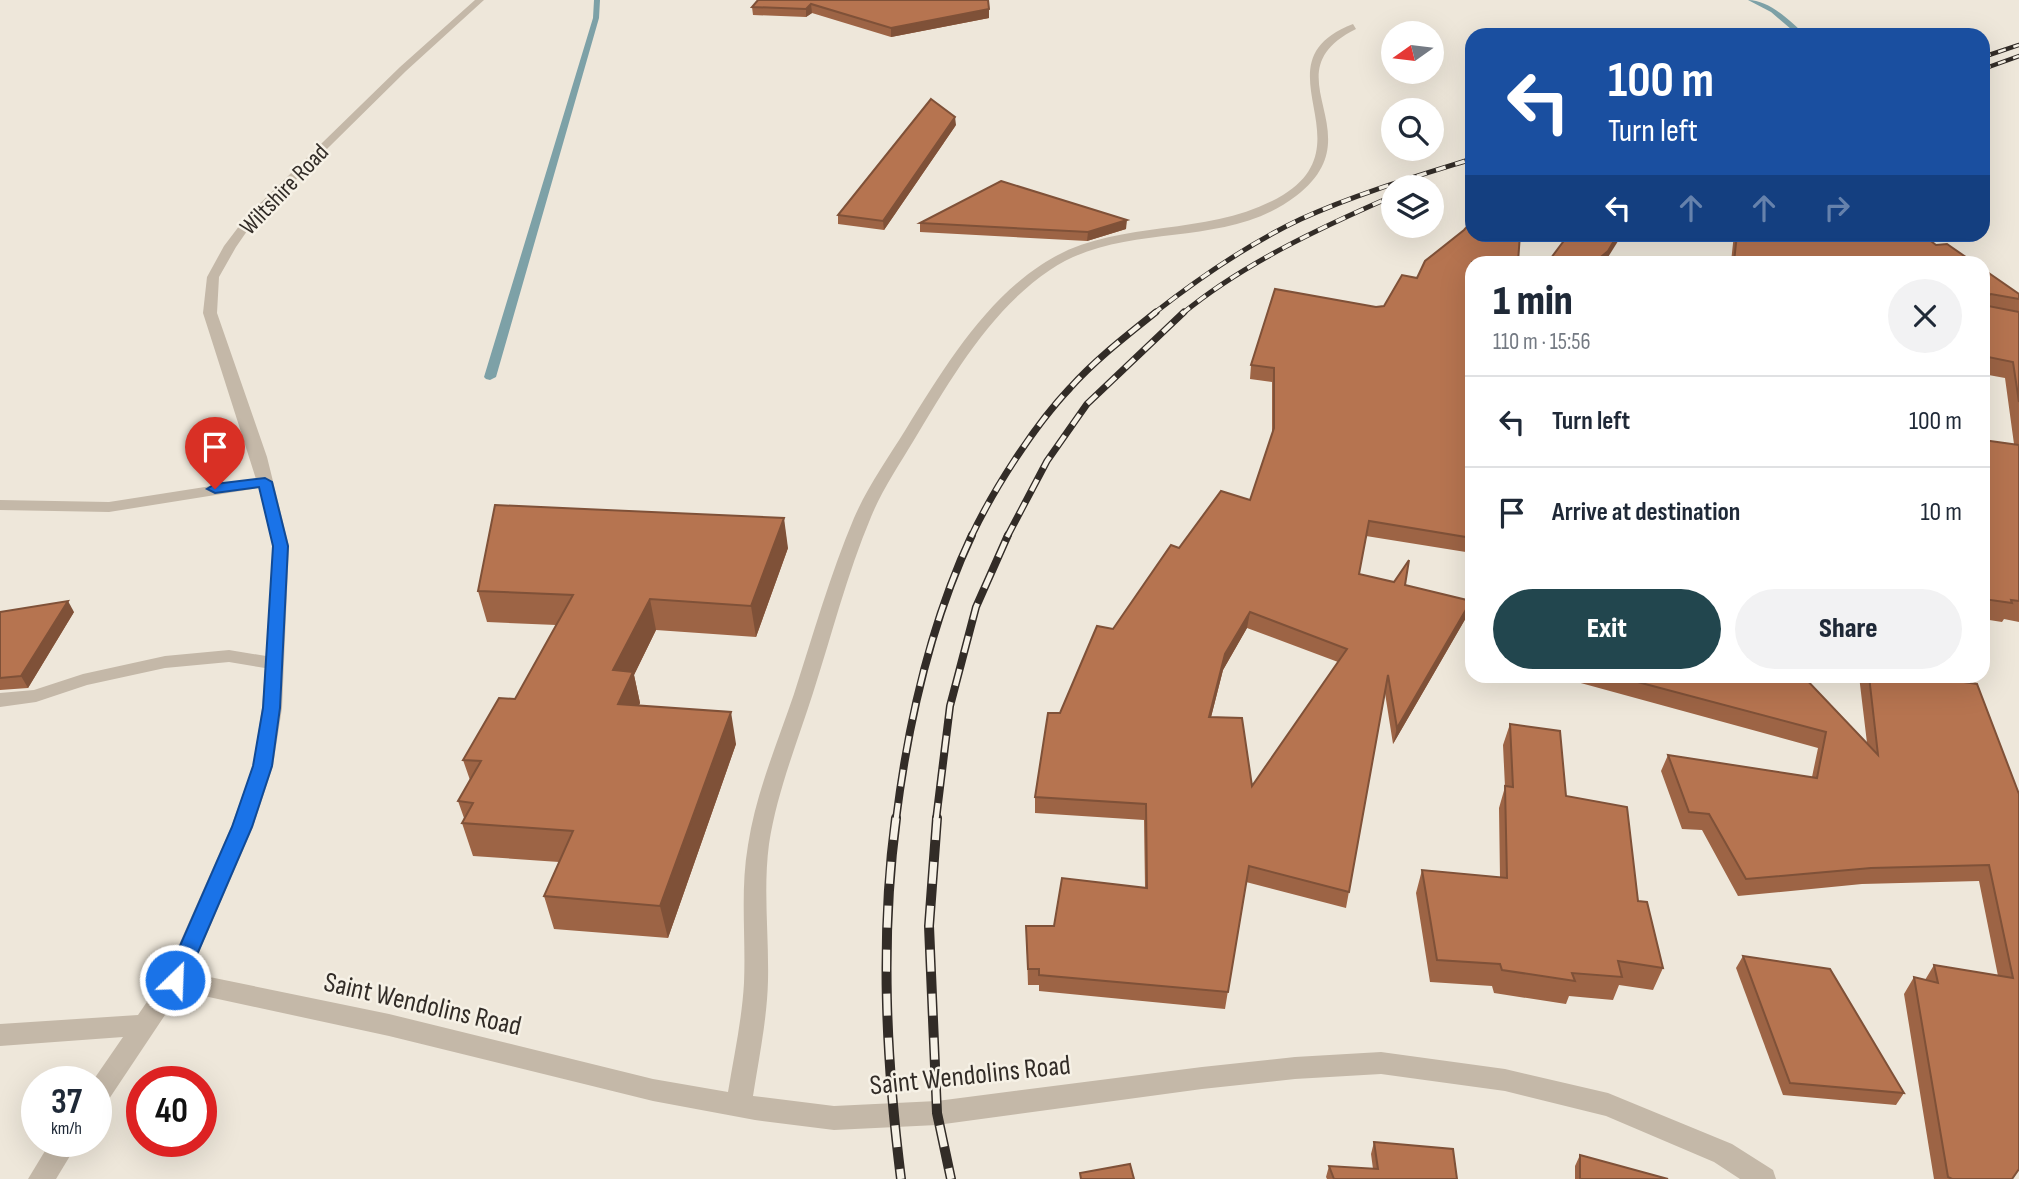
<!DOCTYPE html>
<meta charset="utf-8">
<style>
body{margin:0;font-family:"Sofia Sans Condensed",sans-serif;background:#f2f2f3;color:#1f2937;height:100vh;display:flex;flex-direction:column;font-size:26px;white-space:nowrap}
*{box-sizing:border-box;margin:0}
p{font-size:23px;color:#747a83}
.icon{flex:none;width:38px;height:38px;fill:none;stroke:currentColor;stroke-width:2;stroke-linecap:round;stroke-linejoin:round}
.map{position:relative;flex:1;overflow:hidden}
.sheet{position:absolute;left:1465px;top:256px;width:525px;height:427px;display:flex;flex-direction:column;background:#fff;border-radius:21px;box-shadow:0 7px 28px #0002}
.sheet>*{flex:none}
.top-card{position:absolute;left:1465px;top:28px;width:525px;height:214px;border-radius:21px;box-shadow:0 7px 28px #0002;background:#1a4fa0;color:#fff;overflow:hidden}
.needle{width:46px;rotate:256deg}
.fabs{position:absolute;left:1381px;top:21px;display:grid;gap:14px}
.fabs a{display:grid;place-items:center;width:63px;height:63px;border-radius:50%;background:#fff;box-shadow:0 7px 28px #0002;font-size:35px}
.speed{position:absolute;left:21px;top:1066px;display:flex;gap:14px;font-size:35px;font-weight:700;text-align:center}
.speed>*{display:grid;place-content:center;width:91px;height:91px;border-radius:50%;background:#fff;box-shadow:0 7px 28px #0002;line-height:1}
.speed small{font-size:18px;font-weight:400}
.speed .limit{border:10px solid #d22;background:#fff;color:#111}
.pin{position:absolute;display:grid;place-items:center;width:60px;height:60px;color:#fff;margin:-72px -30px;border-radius:50% 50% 50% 0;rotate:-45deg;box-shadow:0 0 7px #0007}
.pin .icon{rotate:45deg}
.me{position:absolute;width:77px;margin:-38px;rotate:24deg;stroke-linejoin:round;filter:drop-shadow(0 0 5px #0008)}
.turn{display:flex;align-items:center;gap:24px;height:147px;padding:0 28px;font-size:32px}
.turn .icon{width:91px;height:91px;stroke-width:2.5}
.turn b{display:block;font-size:49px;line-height:60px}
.lanes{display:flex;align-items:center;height:66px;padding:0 28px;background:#0003;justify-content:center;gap:35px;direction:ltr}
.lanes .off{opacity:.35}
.round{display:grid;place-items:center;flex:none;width:74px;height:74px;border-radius:37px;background:#f2f2f3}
.head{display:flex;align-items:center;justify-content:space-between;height:119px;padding:0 28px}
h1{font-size:42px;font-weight:800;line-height:52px}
.cta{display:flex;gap:14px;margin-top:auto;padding:14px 28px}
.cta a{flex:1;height:80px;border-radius:42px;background:#22464e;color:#fff;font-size:28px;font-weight:800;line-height:80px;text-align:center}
.cta a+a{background:#f2f2f3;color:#1f2937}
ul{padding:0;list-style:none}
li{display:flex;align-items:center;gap:21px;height:91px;padding:0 28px;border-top:2px solid #e0e1e3}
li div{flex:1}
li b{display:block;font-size:26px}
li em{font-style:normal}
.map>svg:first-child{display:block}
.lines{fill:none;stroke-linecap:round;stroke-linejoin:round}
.stream{fill:#7da1a7;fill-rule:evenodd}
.minor{fill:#c4b8a8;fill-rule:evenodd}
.rail-far4-casing{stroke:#322c27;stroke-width:4.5}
.rail-far3-casing{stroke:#322c27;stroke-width:5}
.rail-far2-casing{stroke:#322c27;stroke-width:7}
.rail-far1-casing{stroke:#322c27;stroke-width:8}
.rail-casing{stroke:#322c27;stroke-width:10}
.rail-far4{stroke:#f6f1e6;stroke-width:2.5;stroke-dasharray:8;stroke-linecap:butt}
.rail-far3{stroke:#f6f1e6;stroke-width:3.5;stroke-dasharray:10;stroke-linecap:butt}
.rail-far2{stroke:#f6f1e6;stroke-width:4.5;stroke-dasharray:13;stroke-linecap:butt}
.rail-far1{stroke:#f6f1e6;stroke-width:5;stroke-dasharray:17;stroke-linecap:butt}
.rail{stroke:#f6f1e6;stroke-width:7;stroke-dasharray:22;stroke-linecap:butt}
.wall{fill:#9d6445;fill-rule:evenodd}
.shaded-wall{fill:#7f5138}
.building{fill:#b67450;stroke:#7f5138;stroke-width:2;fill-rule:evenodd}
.route{fill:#1a73e8;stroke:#114b97;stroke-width:2}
.labels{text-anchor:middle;stroke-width:5;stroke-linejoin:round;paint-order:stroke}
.street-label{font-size:24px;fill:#322c27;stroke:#f6f1e6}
.near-street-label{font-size:28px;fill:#322c27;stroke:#f6f1e6}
</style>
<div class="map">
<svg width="2019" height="1179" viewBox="0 0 2019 1179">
<rect width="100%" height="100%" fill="#eee7da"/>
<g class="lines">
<g class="stream">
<path d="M594 0H600L599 18 496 377 490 380 486 379 484 377 593 18Z"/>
<path d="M1748 0C1769 0 1791 21 1805 35H1798L1771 12Z"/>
</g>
<g class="minor">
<path d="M475 0H484L406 71 254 221 236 247 219 277 217 313 267 457 289 546 282 708 273 766 253 827 190 973 389 1014 653 1079 728 1092C734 1056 742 1019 744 983 746 937 740 891 748 845 756 793 777 744 794 694 813 635 830 575 854 518 868 486 888 458 906 429 943 370 982 304 1041 265 1113 216 1209 240 1283 195 1369 142 1254 62 1353 24L1356 29C1266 74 1378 133 1296 196 1225 251 1123 220 1050 270 989 311 951 379 914 440 899 465 882 490 871 517 847 574 832 634 813 693 797 743 777 792 769 844 763 890 769 935 768 981 767 1019 759 1058 753 1096L834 1106 937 1101 1202 1067 1295 1057 1381 1052 1505 1069 1608 1093 1732 1144 1773 1170 1776 1179H1740L1714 1162 1606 1116 1505 1091 1381 1074 1295 1079 1202 1089 937 1125 834 1130 755 1120 653 1101 389 1036 181 991 105 1105 96 1108V1082H92L123 1037 0 1046V1024L138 1015 166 974 231 827 253 766 262 708 265 668 229 662 165 668 87 685 36 702 0 707V693L34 690 83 674 165 656 229 650 266 656 273 546 259 488 109 512 0 510V500L109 502 256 479 203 313 207 277 224 246 246 217 400 67Z"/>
<path d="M51 1141H79L56 1179H28Z"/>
</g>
<g class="rail-far4-casing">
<g id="rail-far4">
<path d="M1983 57 2019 45"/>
<path d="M1983 69 2019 56"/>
</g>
</g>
<g class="rail-far3-casing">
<g id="rail-far3">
<path d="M1153 314C1199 278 1248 244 1301 219 1356 194 1414 177 1472 159"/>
<path d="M1182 314C1242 264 1322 227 1393 196"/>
</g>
</g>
<g class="rail-far2-casing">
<g id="rail-far2">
<path d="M971 537C993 490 1034 426 1070 388 1095 360 1126 336 1156 312"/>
<path d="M1007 537 1047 461 1087 404 1184 312"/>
</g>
</g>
<g class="rail-far1-casing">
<g id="rail-far1">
<path d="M896 820C908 723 930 624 972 535"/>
<path d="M936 820 950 706 976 607 1008 535"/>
</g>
</g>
<g class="rail-casing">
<g id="rail">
<path d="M896 818C880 939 886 1059 901 1179"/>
<path d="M937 818 929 926 937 1113 951 1179"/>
</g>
</g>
<use href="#rail-far4" class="rail-far4"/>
<use href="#rail-far3" class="rail-far3"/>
<use href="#rail-far2" class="rail-far2"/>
<use href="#rail-far1" class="rail-far1"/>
<use href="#rail" class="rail"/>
</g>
<g class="wall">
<path d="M758 0 989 18 891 37 812 13 806 17 753 15 752 7Z"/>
<path d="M956 125 884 230 838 224V215Z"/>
<path d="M920 223 1126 229 1087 241 920 232Z"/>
<path d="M1734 234H1922L1936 245 1973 262H1731Z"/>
<path d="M1472 262V553L1366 536 1359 574 1471 601 1467 616 1393 744 1385 693 1346 908 1246 882 1225 1009 1039 991V985H1028L1026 926H1054L1145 887 1144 820 1035 813V797L1060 713 1113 629 1179 548 1250 500 1272 434V382L1250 379 1251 365 1376 307 1384 306 1417 278ZM1247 628 1338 662 1252 786 1211 717 1223 670Z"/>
<path d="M1983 269 2019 294V622L2004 619 2002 622 1983 619V440L2014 444 2005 378 1983 374Z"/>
<path d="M788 548 756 637 656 630 634 675 640 703 639 705 736 744 668 938 554 929 544 896 559 862 473 856 462 823 464 818 458 801 470 780 463 760 515 699 556 625 487 622 478 591Z"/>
<path d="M0 612H74L28 688 0 690Z"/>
<path d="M1579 676H1803L1867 743 1859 676H1924L2019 794V1171H2018L2012 1179H1934L1904 994 1914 977 1925 980 1934 965 1998 976 1979 881 1862 884 1738 896 1702 830 1682 829 1661 771 1668 755 1812 777 1818 748 1577 682Z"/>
<path d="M1510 724 1566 796 1638 901 1663 968 1653 990 1619 985 1613 1000 1569 996 1566 1004 1494 993 1492 986 1430 982 1416 893 1422 870 1500 878 1499 808 1505 787 1503 745Z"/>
<path d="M1743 956 1904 1093 1896 1105 1783 1095 1736 968Z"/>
<path d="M1374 1142 1457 1179H1327L1326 1177 1329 1166 1373 1169 1371 1154Z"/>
<path d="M1580 1155 1668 1179H1575V1166Z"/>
</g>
<g class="shaded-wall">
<path d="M811 4 812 13 806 17V9Z"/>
<path d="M989 9V18L891 37V28Z"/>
<path d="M955 117 956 125 884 230 883 221Z"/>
<path d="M1127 220 1126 229 1087 241 1088 232Z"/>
<path d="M1618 234H1621L1620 238 1605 262H1595Z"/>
<path d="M784 518 788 548 756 637 751 606Z"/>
<path d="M650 599 656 630 634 675 640 703 625 736 618 704 613 670Z"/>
<path d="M68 601 74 612 28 688 21 676Z"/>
<path d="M1471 601 1467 616 1393 744 1397 728Z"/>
<path d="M1250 612 1247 628 1223 670 1207 733 1209 717 1225 654Z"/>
<path d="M731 712 736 744 668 938 660 906Z"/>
</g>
<g class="building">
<path d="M758 0H988L989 9 891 28 811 4 806 9 752 7Z"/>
<path d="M931 99 955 117 883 221 838 215Z"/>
<path d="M1001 181 1127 220 1088 232 920 223Z"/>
<path d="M1472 221V234H1520L1518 262H1472V538L1369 521 1359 574 1394 582 1409 560 1405 585 1471 601 1397 728 1388 675 1349 892 1249 866 1228 992 1039 975V969H1028L1026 926H1054L1062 878 1147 888 1146 804 1035 797 1048 713H1060L1097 626 1113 629 1171 545 1179 548 1221 491 1250 500 1274 428V368L1251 365 1275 289 1376 307 1384 306 1402 275 1417 278 1425 261 1464 230ZM1250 612 1347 649 1252 786 1242 718 1209 717 1225 654Z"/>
<path d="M1569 234H1618L1608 251 1595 262H1548Z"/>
<path d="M1737 234H1922L1936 245 1947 244 1973 262H1734Z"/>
<path d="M1983 269 2019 294V299L1991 294 1988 296V306L2019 312V402L2013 362 1983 356Z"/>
<path d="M1983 440 2019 445V601L2011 600 2012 603 1983 599Z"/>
<path d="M495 505 784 518 751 606 650 599 613 670 633 672 618 704 731 712 660 906 544 896 573 831 462 823 473 803 458 801 481 761 463 760 499 698 515 699 573 595 478 591Z"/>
<path d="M68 601 21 676 0 678V612Z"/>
<path d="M1615 676H1803L1878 755 1869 676H1924L1977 684 2019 794V1169L2012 1179H1952L1948 1177 1914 977 1938 983 1934 965 2013 978 1989 865 1871 868 1746 879 1709 814 1689 812 1668 755 1817 778 1826 732Z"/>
<path d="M1510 724 1560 731 1566 796 1627 807 1638 901 1647 902 1663 968 1618 961 1622 977 1572 973 1575 981 1502 970 1500 964 1437 960 1422 870 1507 878 1505 786 1513 787Z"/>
<path d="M1743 956 1830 969 1904 1093 1790 1083Z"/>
<path d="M1374 1142 1453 1149 1457 1179H1334L1329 1166 1378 1169Z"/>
<path d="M1580 1155 1668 1179H1580Z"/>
<path d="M1130 1164 1134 1179H1081L1080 1173Z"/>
</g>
<path class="route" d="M265 478 272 482 288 546 280 708 272 766 252 827 186 980 183 987 175 989 168 987 165 980 232 827 253 766 263 708 273 546 259 487 215 493 207 489 215 484Z"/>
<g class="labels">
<g class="street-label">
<text transform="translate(284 189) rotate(-46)" y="8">Wiltshire Road</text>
</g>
<g class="near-street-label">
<text transform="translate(423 1003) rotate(13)" y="10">Saint Wendolins Road</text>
<text transform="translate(970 1074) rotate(-6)" y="10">Saint Wendolins Road</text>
</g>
</g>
</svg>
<div class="fabs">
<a><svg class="needle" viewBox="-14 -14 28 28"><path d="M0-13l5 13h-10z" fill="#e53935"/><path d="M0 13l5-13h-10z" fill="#747a83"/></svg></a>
<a><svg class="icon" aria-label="search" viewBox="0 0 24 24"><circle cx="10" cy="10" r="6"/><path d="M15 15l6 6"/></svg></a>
<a><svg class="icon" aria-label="layers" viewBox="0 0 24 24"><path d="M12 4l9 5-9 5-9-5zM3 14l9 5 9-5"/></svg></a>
</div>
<div class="speed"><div>37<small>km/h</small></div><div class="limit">40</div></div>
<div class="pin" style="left:215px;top:489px;background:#d93025"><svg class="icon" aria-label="arrive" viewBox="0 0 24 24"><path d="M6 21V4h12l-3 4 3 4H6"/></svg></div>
<svg class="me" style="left:175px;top:980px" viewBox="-20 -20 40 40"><circle r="17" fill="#1a73e8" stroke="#fff" stroke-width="3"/><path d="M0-11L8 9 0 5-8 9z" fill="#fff"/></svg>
<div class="top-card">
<div class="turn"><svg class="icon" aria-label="left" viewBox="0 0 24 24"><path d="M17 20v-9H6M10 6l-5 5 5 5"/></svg><div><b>100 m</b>Turn left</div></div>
<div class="lanes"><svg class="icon" aria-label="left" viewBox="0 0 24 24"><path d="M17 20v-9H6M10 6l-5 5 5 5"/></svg><svg class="icon off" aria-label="ahead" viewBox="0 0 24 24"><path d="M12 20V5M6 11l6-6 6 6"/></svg><svg class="icon off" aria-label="ahead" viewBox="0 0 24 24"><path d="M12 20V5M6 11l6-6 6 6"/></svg><svg class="icon off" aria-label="right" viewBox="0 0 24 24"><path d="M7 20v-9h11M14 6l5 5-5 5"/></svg></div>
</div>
<section class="sheet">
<div class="head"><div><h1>1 min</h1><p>110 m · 15:56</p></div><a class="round"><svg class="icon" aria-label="close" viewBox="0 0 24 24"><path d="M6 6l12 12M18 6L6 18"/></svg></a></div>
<ul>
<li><svg class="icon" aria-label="left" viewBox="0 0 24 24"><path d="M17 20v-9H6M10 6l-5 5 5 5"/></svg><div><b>Turn left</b></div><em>100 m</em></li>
<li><svg class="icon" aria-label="arrive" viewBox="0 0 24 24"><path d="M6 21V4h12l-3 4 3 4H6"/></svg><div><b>Arrive at destination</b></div><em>10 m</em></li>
</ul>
<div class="cta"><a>Exit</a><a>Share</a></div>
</section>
</div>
